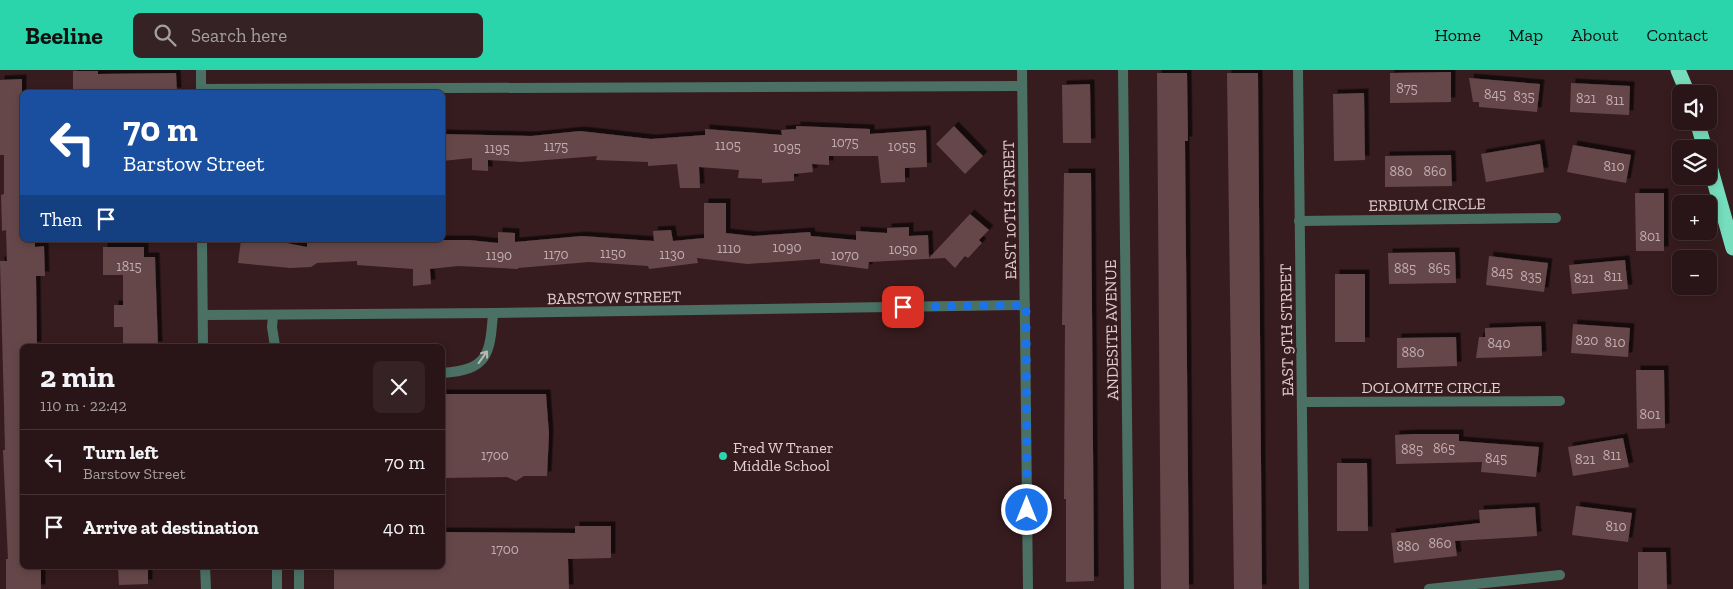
<!DOCTYPE html>
<meta charset="utf-8">
<style>
body{margin:0;font-family:"Zilla Slab",serif;background:#352224;color:#f1f3f6;height:100vh;display:flex;flex-direction:column;font-size:19px;white-space:nowrap}
*{box-sizing:border-box;margin:0}
p{font-size:16px;color:#a59fa1}
.icon{flex:none;width:28px;height:28px;fill:none;stroke:currentColor;stroke-width:2;stroke-linecap:round;stroke-linejoin:round}
.map{position:relative;flex:1;overflow:hidden}
.side{position:absolute;left:20px;top:274px;width:425px;height:225px;display:flex;flex-direction:column;background:#291517;border-radius:8px;box-shadow:0 2px 8px #0003,0 0 0 1px #453436}
.side>*{flex:none}
.hud{position:absolute;left:20px;top:20px;width:425px;height:152px;border-radius:8px;box-shadow:0 2px 8px #0003,0 0 0 1px #453436;background:#1a4fa0;color:#fff;overflow:hidden}
.buttons{position:absolute;left:1672px;top:15px;display:grid;gap:10px}
.buttons a{display:grid;place-items:center;width:45px;height:45px;border-radius:8px;background:#291517;box-shadow:0 2px 8px #0003,0 0 0 1px #453436;font-size:25px}
.pin{position:absolute;display:grid;place-items:center;width:42px;height:42px;color:#fff;margin:-21px;border-radius:10px;box-shadow:0 2px 8px #0006}
.me{position:absolute;width:55px;margin:-28px;rotate:0deg;stroke-linejoin:round;filter:drop-shadow(0 0 4px #0008)}
.turn{display:flex;align-items:center;gap:18px;height:105px;padding:0 20px;font-size:22px}
.turn .icon{width:65px;height:65px;stroke-width:2.5}
.turn b{display:block;font-size:35px;line-height:42px}
.then{display:flex;align-items:center;height:48px;padding:0 20px;background:#0003;gap:10px;font-size:19px}
.round{display:grid;place-items:center;flex:none;width:52px;height:52px;border-radius:8px;background:#352224}
.summary{display:flex;align-items:center;justify-content:space-between;height:85px;padding:0 20px}
h1{font-size:30px;font-weight:700;line-height:38px}
ul{padding:0;list-style:none}
li{display:flex;align-items:center;gap:15px;height:65px;padding:0 20px;border-top:1px solid #453436}
li div{flex:1}
li b{display:block;font-size:19px}
li em{font-style:normal}
header{display:flex;align-items:center;gap:30px;box-sizing:border-box;height:70px;padding:0 25px;background:#2bd5ac;color:#111}
header strong{font-size:24px}
nav{display:flex;gap:28px;margin-inline-start:auto;font-size:18px}
.search{width:350px;height:45px;background:#352224;display:flex;align-items:center;gap:12px;box-sizing:border-box;padding:0 18px;border-radius:8px;color:#a59fa1;font-size:19px}
.map>svg:first-child{display:block}
.building{fill:#654749;filter:url(#shadow)}
.lines{fill:none;stroke-linecap:round;stroke-linejoin:round}
.service{stroke:#4b7165;stroke-width:10}
.minor{stroke:#4b7165;stroke-width:10}
.tertiary{stroke:#4b7165;stroke-width:10}
.motorway{stroke:#76ddbd;stroke-width:15}
.oneway{stroke:#bcb7b4}
.route{stroke:#1a73e8;stroke-width:9;stroke-dasharray:0 16.2}
.poi-dot{fill:#2bd5ac;stroke:#371c1f;stroke-width:2}
.labels{text-anchor:middle;stroke-width:4.5;stroke-linejoin:round;paint-order:stroke}
.number-label{font-size:14px;fill:#c2acae}
.street-label{font-size:16px;fill:#e1cecf;stroke:#371c1f}
.poi-label{font-size:16px;fill:#e1cecf;stroke:#371c1f;text-anchor:start}
</style>
<header>
<strong>Beeline</strong>
<div class="search"><svg class="icon" aria-label="search" viewBox="0 0 24 24"><circle cx="10" cy="10" r="6"/><path d="M15 15l6 6"/></svg>Search here</div>
<nav><a>Home</a><a>Map</a><a>About</a><a>Contact</a></nav>
</header>
<div class="map">
<svg width="1733" height="519" viewBox="0 0 1733 519">
<defs>
<filter id="shadow"><feDropShadow dx="4.5" dy="-4.5" stdDeviation="0" flood-color="#0009"/></filter>
</defs>
<rect width="100%" height="100%" fill="#371c1f"/>
<g class="building">
<path d="M73 1H98V4L176 3 177 22H73Z"/>
<path d="M1451 2V32L1390 33V3Z"/>
<path d="M1157 3H1187L1188 71H1185L1189 519H1161Z"/>
<path d="M1227 3H1258L1262 519H1234Z"/>
<path d="M1469 8 1540 14 1537 42 1479 37V32H1473Z"/>
<path d="M22 9V170H35V177L44 176 45 206H36L37 276H22V496H41V519H6V489H8L3 380H5L4 337 0 191H7L6 160 2 161 1 125 4 124V85H0V10Z"/>
<path d="M1571 13 1630 16 1629 45 1570 42Z"/>
<path d="M1090 14 1091 73H1063L1062 15Z"/>
<path d="M1364 23 1365 90 1334 91 1333 24Z"/>
<path d="M796 56 870 59V64L926 60 927 97 905 98V112L881 113 878 86H829V95L812 94 813 102 794 104V111L762 113V109L738 108 739 100 699 97 700 118H680L677 94 648 96V92L596 90 597 86 521 92 488 90V101L472 100V88L442 91V64L531 66 580 61 651 69 705 65V59L782 65 781 60 796 59Z"/>
<path d="M954 56 983 86 965 104 936 74Z"/>
<path d="M1540 74 1544 102 1486 112 1481 84Z"/>
<path d="M1573 75 1631 85 1626 113 1567 102Z"/>
<path d="M1451 85 1452 116 1385 117V86Z"/>
<path d="M1064 103H1091L1094 511 1066 512V429H1064L1065 255H1062Z"/>
<path d="M1635 123H1664V181H1636Z"/>
<path d="M704 133H726V163L753 166 810 162 811 166 856 170V161L887 163V158L909 157V166L928 165 929 188 970 144 989 160 979 170 982 173 968 188 965 186 955 198 945 188 869 192 868 199 820 193V189L747 194 697 188 698 193 649 199 648 196 589 192 518 198V199L458 196 430 199 431 214 413 216V199L357 195V191L317 193 311 197 290 198 238 193 241 170H271L307 177V170H469L498 173V162L515 163V172L582 166 654 171 653 161 671 160 673 171 704 168Z"/>
<path d="M103 177H144V187H155L158 276H123V257H114V235H123V205H103Z"/>
<path d="M1455 182 1456 213 1389 214 1388 183Z"/>
<path d="M1489 186 1548 193 1544 222 1486 215Z"/>
<path d="M1625 190 1628 219 1572 224 1569 195Z"/>
<rect x="1335" y="204" width="30" height="68"/>
<path d="M1573 254 1630 258 1628 287 1571 283Z"/>
<path d="M1541 256 1542 286 1476 288 1479 267H1485V258Z"/>
<path d="M1456 267 1457 296 1397 298V268Z"/>
<path d="M1636 300H1664L1665 358 1637 359Z"/>
<path d="M442 324H546L549 364 547 406H524L516 411 507 407 442 408Z"/>
<path d="M1413 364H1459V371L1539 377 1536 407 1481 402 1482 392 1396 394 1395 365Z"/>
<path d="M1623 368 1629 397 1573 406 1568 377Z"/>
<path d="M1337 393H1367L1368 461H1337Z"/>
<path d="M1576 436 1632 443 1628 472 1572 465Z"/>
<path d="M1535 437 1537 466 1455 471 1457 486 1394 493 1391 463 1480 453 1479 440Z"/>
<path d="M575 456H611V488L568 489 569 519H334V496H442V462L575 463Z"/>
<path d="M1638 482H1666L1667 519H1638Z"/>
<path d="M126 496H148V514L119 515 118 498Z"/>
</g>
<g class="lines">
<g class="service">
<path d="M273 246 272 257 275 276"/>
<path d="M442 303C488 300 490 285 493 243"/>
<path d="M277 496V519"/>
<path d="M299 496V519"/>
</g>
<g class="minor">
<path d="M201 0V22"/>
<path d="M1022 0 1028 519"/>
<path d="M1123 0 1129 519"/>
<path d="M201 19 1022 16"/>
<path d="M1299 151 1556 148"/>
<path d="M202 170 203 276"/>
<path d="M203 245 493 243 1025 235"/>
<path d="M1303 332 1560 331"/>
<path d="M205 496 206 519"/>
<path d="M1429 519 1560 505"/>
</g>
<path class="tertiary" d="M1298 0 1304 519"/>
<g class="motorway">
<path d="M1678 0 1688 24"/>
<path d="M1697 51 1705 79"/>
<path d="M1709 93 1733 178"/>
</g>
</g>
<defs><path id="oneway-shaft" d="M-6 0H5M1.5-3L5.5 0L1.5 3" fill="none" stroke-width="1.6" stroke-linecap="round" stroke-linejoin="round" transform="scale(1.25)"/></defs>
<use class="oneway" href="#oneway-shaft" transform="translate(483 287) rotate(-54)"/>
<g class="lines">
<path class="route" d="M903 237 1026 235 1027 440"/>
</g>
<circle class="poi-dot" cx="723" cy="386" r="5"/>
<g class="labels">
<g class="number-label">
<text x="1407" y="23">875</text>
<text x="1495" y="29">845</text>
<text x="1524" y="31">835</text>
<text x="1586" y="33">821</text>
<text x="1615" y="35">811</text>
<text x="845" y="77">1075</text>
<text x="728" y="80">1105</text>
<text x="556" y="81">1175</text>
<text x="902" y="81">1055</text>
<text x="787" y="82">1095</text>
<text x="497" y="83">1195</text>
<text x="1614" y="101">810</text>
<text x="1401" y="106">880</text>
<text x="1435" y="106">860</text>
<text x="1650" y="171">801</text>
<text x="787" y="182">1090</text>
<text x="729" y="183">1110</text>
<text x="903" y="184">1050</text>
<text x="613" y="188">1150</text>
<text x="556" y="189">1170</text>
<text x="672" y="189">1130</text>
<text x="499" y="190">1190</text>
<text x="845" y="190">1070</text>
<text x="129" y="201">1815</text>
<text x="1405" y="203">885</text>
<text x="1439" y="203">865</text>
<text x="1502" y="207">845</text>
<text x="1531" y="211">835</text>
<text x="1613" y="211">811</text>
<text x="1584" y="213">821</text>
<text x="1587" y="275">820</text>
<text x="1615" y="277">810</text>
<text x="1499" y="278">840</text>
<text x="1413" y="287">880</text>
<text x="1650" y="349">801</text>
<text x="1444" y="383">865</text>
<text x="1412" y="384">885</text>
<text x="495" y="390">1700</text>
<text x="1612" y="390">811</text>
<text x="1496" y="393">845</text>
<text x="1585" y="394">821</text>
<text x="1616" y="461">810</text>
<text x="1440" y="478">860</text>
<text x="1408" y="481">880</text>
<text x="505" y="484">1700</text>
</g>
<g class="street-label">
<text transform="translate(1427 134) rotate(-1)" y="6">ERBIUM CIRCLE</text>
<text transform="translate(1009 140) rotate(-91)" y="6">EAST 10TH STREET</text>
<text transform="translate(614 227) rotate(-1)" y="6">BARSTOW STREET</text>
<text transform="translate(1111 260) rotate(-91)" y="6">ANDESITE AVENUE</text>
<text transform="translate(1286 260) rotate(-91)" y="6">EAST 9TH STREET</text>
<text x="1431" y="323">DOLOMITE CIRCLE</text>
</g>
<g class="poi-label">
<text x="733" y="383">Fred W Traner<tspan x="733" dy="18">Middle School</tspan></text>
</g>
</g>
</svg>
<div class="buttons">
<a><svg class="icon" aria-label="sound" viewBox="0 0 24 24"><path d="M4 9h4l5-4v14l-5-4H4zM17 9q2 3 0 6"/></svg></a>
<a><svg class="icon" aria-label="layers" viewBox="0 0 24 24"><path d="M12 4l9 5-9 5-9-5zM3 14l9 5 9-5"/></svg></a>
<a>+</a>
<a>−</a>
</div>
<div class="pin" style="left:903px;top:237px;background:#d93025"><svg class="icon" aria-label="arrive" viewBox="0 0 24 24"><path d="M6 21V4h12l-3 4 3 4H6"/></svg></div>
<svg class="me" style="left:1027px;top:440px" viewBox="-20 -20 40 40"><circle r="17" fill="#1a73e8" stroke="#fff" stroke-width="3"/><path d="M0-11L8 9 0 5-8 9z" fill="#fff"/></svg>
<div class="hud">
<div class="turn"><svg class="icon" aria-label="left" viewBox="0 0 24 24"><path d="M17 20v-9H6M10 6l-5 5 5 5"/></svg><div><b>70 m</b>Barstow Street</div></div>
<div class="then">Then<svg class="icon" aria-label="arrive" viewBox="0 0 24 24"><path d="M6 21V4h12l-3 4 3 4H6"/></svg></div>
</div>
<section class="side">
<div class="summary"><div><h1>2 min</h1><p>110 m · 22:42</p></div><a class="round"><svg class="icon" aria-label="close" viewBox="0 0 24 24"><path d="M6 6l12 12M18 6L6 18"/></svg></a></div>
<ul>
<li><svg class="icon" aria-label="left" viewBox="0 0 24 24"><path d="M17 20v-9H6M10 6l-5 5 5 5"/></svg><div><b>Turn left</b><p>Barstow Street</p></div><em>70 m</em></li>
<li><svg class="icon" aria-label="arrive" viewBox="0 0 24 24"><path d="M6 21V4h12l-3 4 3 4H6"/></svg><div><b>Arrive at destination</b></div><em>40 m</em></li>
</ul>
</section>
</div>
